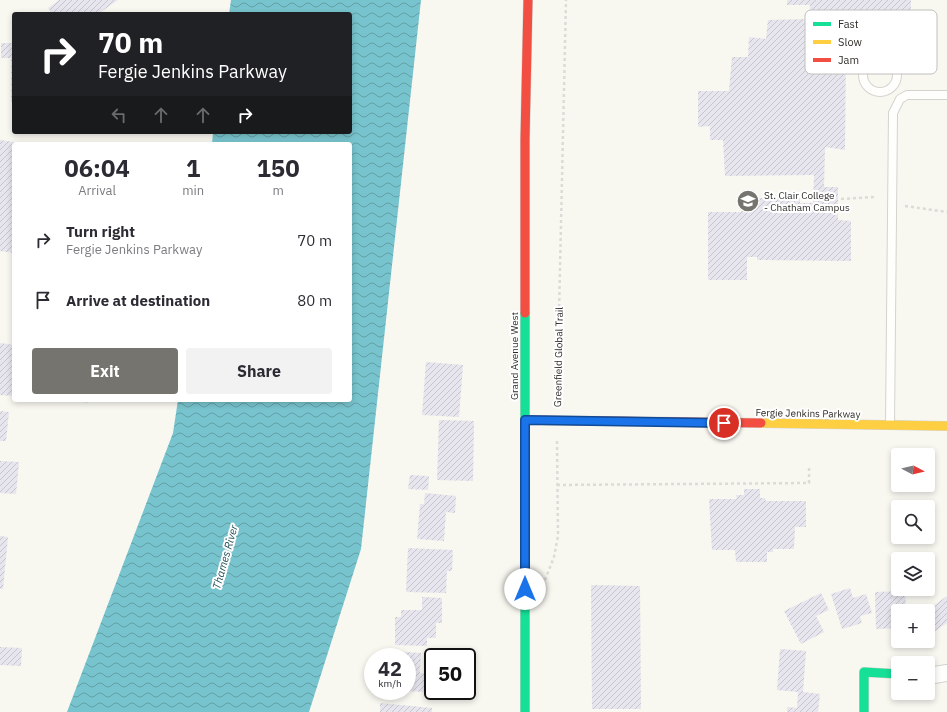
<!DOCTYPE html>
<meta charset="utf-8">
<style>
body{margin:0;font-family:"IBM Plex Sans",sans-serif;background:#f2f2f3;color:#2b2b33;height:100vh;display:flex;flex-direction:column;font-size:15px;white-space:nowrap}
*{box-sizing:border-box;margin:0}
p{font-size:13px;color:#7c7c81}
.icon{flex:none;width:22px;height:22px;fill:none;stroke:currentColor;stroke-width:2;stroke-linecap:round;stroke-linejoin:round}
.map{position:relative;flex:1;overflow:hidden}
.sheet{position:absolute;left:12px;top:142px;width:340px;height:260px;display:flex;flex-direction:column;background:#fff;border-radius:4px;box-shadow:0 2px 6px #0003}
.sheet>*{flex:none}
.hud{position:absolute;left:12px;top:12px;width:340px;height:122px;border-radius:4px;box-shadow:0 2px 6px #0003;background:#202124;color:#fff;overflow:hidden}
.needle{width:26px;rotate:97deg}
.controls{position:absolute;left:891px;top:448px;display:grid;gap:8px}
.controls a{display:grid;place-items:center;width:44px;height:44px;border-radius:4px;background:#fff;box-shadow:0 2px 6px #0003;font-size:20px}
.speed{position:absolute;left:364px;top:648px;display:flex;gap:8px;font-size:20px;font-weight:700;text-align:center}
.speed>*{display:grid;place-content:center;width:52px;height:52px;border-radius:50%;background:#fff;box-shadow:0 2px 6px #0003;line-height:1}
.speed small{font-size:10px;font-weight:400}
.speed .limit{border:2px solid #111;border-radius:6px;background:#fff;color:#111}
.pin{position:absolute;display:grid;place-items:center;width:34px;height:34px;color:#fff;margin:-17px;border:2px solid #fff;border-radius:50%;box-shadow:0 1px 4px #0007}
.me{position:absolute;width:44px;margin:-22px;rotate:0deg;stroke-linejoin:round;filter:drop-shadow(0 0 3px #0008)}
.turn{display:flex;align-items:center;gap:14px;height:84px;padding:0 20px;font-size:18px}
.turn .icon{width:52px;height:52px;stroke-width:2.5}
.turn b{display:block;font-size:28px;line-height:34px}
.lanes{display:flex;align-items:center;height:38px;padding:0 20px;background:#0003;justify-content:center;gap:20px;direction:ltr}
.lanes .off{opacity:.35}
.eta{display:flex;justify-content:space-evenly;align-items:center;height:68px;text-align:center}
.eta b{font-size:24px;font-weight:700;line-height:28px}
.action{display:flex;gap:8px;margin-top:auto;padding:8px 20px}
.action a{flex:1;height:46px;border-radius:4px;background:#75746e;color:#fff;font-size:16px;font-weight:700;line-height:46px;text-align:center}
.action a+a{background:#f2f2f3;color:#2b2b33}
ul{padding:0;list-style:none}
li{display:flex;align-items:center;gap:12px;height:60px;padding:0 20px}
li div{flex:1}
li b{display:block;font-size:15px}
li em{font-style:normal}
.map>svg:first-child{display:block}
.water{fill:url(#water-waves)}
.building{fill:url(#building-hatch)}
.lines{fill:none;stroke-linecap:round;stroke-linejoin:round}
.lane-casing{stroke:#d4d3ce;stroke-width:10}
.street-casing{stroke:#d4d3ce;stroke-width:18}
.fast-casing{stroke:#d4d3ce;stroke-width:10}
.slow-casing{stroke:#d4d3ce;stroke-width:10}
.jam-casing{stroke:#d4d3ce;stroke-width:10}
.path{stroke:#dbdbd8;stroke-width:2.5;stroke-dasharray:3 3;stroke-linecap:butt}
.lane{stroke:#fefefd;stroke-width:8}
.street{stroke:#fefefd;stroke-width:16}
.fast{stroke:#16e098;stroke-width:9}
.slow{stroke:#ffcf43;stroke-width:9}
.jam{stroke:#f24e42;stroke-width:9}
.route-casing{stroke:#114b97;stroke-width:10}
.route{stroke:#1a73e8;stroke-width:7}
.labels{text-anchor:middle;stroke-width:4;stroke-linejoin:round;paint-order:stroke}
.poi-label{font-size:10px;fill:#2e2d28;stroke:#fff;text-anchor:start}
.street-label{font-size:10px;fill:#2e2d28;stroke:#fff}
.water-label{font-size:11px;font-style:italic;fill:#215058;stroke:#fff}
.key{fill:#fff;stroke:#c0c0be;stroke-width:1}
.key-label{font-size:11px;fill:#2e2d28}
</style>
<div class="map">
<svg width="947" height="712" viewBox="0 0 947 712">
<defs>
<pattern id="water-waves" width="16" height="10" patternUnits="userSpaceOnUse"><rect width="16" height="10" fill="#78c4ce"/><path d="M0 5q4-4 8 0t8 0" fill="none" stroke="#63a0a7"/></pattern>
<pattern id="building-hatch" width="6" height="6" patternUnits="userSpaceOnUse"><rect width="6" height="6" fill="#e7e5ed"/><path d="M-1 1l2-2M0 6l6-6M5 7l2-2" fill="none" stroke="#c6c5cb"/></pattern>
</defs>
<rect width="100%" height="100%" fill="#f8f7f0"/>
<path class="water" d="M231 0H421L361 549 309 712H67L173 433 178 400H350V144H212L213 132H350V14H229Z"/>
<g class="building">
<path d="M59 0H118L98 14H52L48 8Z"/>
<path d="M787 0H911L910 41 846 43 845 150 825 147 824 187H838V220L851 221V261L757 260V257H747V280H708V212H741L742 204 753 205V198H800V203H813L814 175 725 176 723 140H710V126L698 127V91H729L732 57H748L749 37 766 39 768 20 809 19 810 5H787Z"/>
<path d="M1 43H14V102H11V58H1Z"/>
<path d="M0 140 21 143 14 144V253L0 251Z"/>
<path d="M0 343 14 345V396L0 395Z"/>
<path d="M426 362 463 365 459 417 422 415Z"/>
<path d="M70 400H88V403Z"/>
<path d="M0 411 9 412 6 441H0Z"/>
<path d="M439 420 474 421 473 481 437 480Z"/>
<path d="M0 461 19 462 16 494 0 493Z"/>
<path d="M410 475 429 476 428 490 408 489Z"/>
<path d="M744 489H760V498H765L766 501H806V527H795L794 549H773V552H767V562H736L735 550H712L709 499H737L736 495H744Z"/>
<path d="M425 493 456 496 455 513 446 512 444 541 417 539 420 504H424Z"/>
<path d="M0 536 8 537 3 589H0Z"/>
<path d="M408 548 453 550 452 571H447L446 593 406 592Z"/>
<path d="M591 585 640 586 641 709H592Z"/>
<path d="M850 588 853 598 866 594 872 613 860 616 862 623 842 629 831 594Z"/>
<path d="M905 591 906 608H897L898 628 876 629 875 592Z"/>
<path d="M821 593 829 610 816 616 824 632 801 644 784 611Z"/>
<path d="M947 596V623L928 636V611H926Z"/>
<path d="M422 597 442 598V623H436V638H427V646L395 645V617H401V610H422Z"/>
<path d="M0 647 22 648 21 666 0 665Z"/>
<path d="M780 649 806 651 803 692 820 694 818 712H787V707L797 708 798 692 777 690Z"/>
<path d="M389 651 421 653 420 673 433 674V691H437V693L407 691V657H389Z"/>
<path d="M380 703 432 708V712H380Z"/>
</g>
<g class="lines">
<g class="lane-casing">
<g id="lane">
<circle cx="880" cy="75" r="17"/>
<path d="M890 424 893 113 900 99 907 95H947"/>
</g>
</g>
<g class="street-casing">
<path id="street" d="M928 676 947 673"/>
</g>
<g class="fast-casing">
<g id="fast">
<path d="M525 313V712"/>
<path d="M864 712V672L898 674"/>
</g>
</g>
<g class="slow-casing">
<path id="slow" d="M761 423 947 426"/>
</g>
<g class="jam-casing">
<g id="jam">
<path d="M525 313V139L528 0"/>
<path d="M525 420 761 423"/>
</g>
</g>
<g class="path">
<path d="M841 199 875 197"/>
<path d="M905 206 947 212"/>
<path d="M557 403 566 0"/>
<path d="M557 485 809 483V467"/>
<path d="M545 580 554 557 558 536 557 440"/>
</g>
<use href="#lane" class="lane"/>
<use href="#street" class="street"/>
<use href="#fast" class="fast"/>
<use href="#slow" class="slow"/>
<use href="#jam" class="jam"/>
</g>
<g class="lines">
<g class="route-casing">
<path id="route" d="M525 589V420L724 423"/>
</g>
<use href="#route" class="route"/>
</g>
<defs>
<g id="university-disc" transform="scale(1.15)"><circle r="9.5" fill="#75746e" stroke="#fff"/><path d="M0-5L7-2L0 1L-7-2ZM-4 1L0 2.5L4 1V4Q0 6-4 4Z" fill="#fff"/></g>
</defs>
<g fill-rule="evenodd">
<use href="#university-disc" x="748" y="201"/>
</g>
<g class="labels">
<g class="poi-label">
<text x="764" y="199">St. Clair College<tspan x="764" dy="12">- Chatham Campus</tspan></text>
</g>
<g class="street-label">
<text transform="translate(514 356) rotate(-90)" y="4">Grand Avenue West</text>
<text transform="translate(558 357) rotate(-89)" y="4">Greenfield Global Trail</text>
<text transform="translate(808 413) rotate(1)" y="4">Fergie Jenkins Parkway</text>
</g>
<g class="water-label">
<text transform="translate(225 557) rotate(-74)" y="4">Thames River</text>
</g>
</g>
<rect x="805" y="10" width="132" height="64" rx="6" class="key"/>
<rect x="813" y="22" width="18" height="4" fill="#16e098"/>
<rect x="813" y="40" width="18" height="4" fill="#ffcf43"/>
<rect x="813" y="58" width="18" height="4" fill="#f24e42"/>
<g class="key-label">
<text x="838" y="28">Fast</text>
<text x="838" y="46">Slow</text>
<text x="838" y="64">Jam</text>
</g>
</svg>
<div class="controls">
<a><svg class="needle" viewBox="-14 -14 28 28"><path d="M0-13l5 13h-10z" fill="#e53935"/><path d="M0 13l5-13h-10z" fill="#7c7c81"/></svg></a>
<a><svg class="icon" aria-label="search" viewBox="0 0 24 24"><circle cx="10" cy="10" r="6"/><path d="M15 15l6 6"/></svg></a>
<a><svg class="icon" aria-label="layers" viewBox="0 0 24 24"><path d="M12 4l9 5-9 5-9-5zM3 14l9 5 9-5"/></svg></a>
<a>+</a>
<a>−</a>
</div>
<div class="speed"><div>42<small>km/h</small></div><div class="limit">50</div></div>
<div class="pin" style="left:724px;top:423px;background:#d93025"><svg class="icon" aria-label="arrive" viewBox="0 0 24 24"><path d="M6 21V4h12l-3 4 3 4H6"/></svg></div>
<svg class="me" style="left:525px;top:589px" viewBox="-20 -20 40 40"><circle r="19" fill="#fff"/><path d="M0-13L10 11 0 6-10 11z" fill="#1a73e8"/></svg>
<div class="hud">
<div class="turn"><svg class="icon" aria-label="right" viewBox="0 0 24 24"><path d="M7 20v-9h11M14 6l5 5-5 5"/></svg><div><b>70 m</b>Fergie Jenkins Parkway</div></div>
<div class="lanes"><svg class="icon off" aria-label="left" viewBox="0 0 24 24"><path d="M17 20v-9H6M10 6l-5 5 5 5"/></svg><svg class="icon off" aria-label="ahead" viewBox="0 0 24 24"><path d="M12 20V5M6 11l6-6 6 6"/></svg><svg class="icon off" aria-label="ahead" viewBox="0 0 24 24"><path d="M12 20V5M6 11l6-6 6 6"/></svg><svg class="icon" aria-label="right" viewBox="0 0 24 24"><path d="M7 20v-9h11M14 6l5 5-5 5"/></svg></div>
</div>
<section class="sheet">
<div class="eta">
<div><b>06:04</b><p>Arrival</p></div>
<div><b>1</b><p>min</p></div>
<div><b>150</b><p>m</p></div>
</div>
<ul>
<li><svg class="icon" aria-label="right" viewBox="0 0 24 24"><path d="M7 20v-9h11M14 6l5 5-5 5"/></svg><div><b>Turn right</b><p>Fergie Jenkins Parkway</p></div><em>70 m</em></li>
<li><svg class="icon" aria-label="arrive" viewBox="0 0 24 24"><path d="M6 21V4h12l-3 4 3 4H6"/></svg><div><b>Arrive at destination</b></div><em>80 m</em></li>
</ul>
<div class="action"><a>Exit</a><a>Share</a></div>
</section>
</div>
